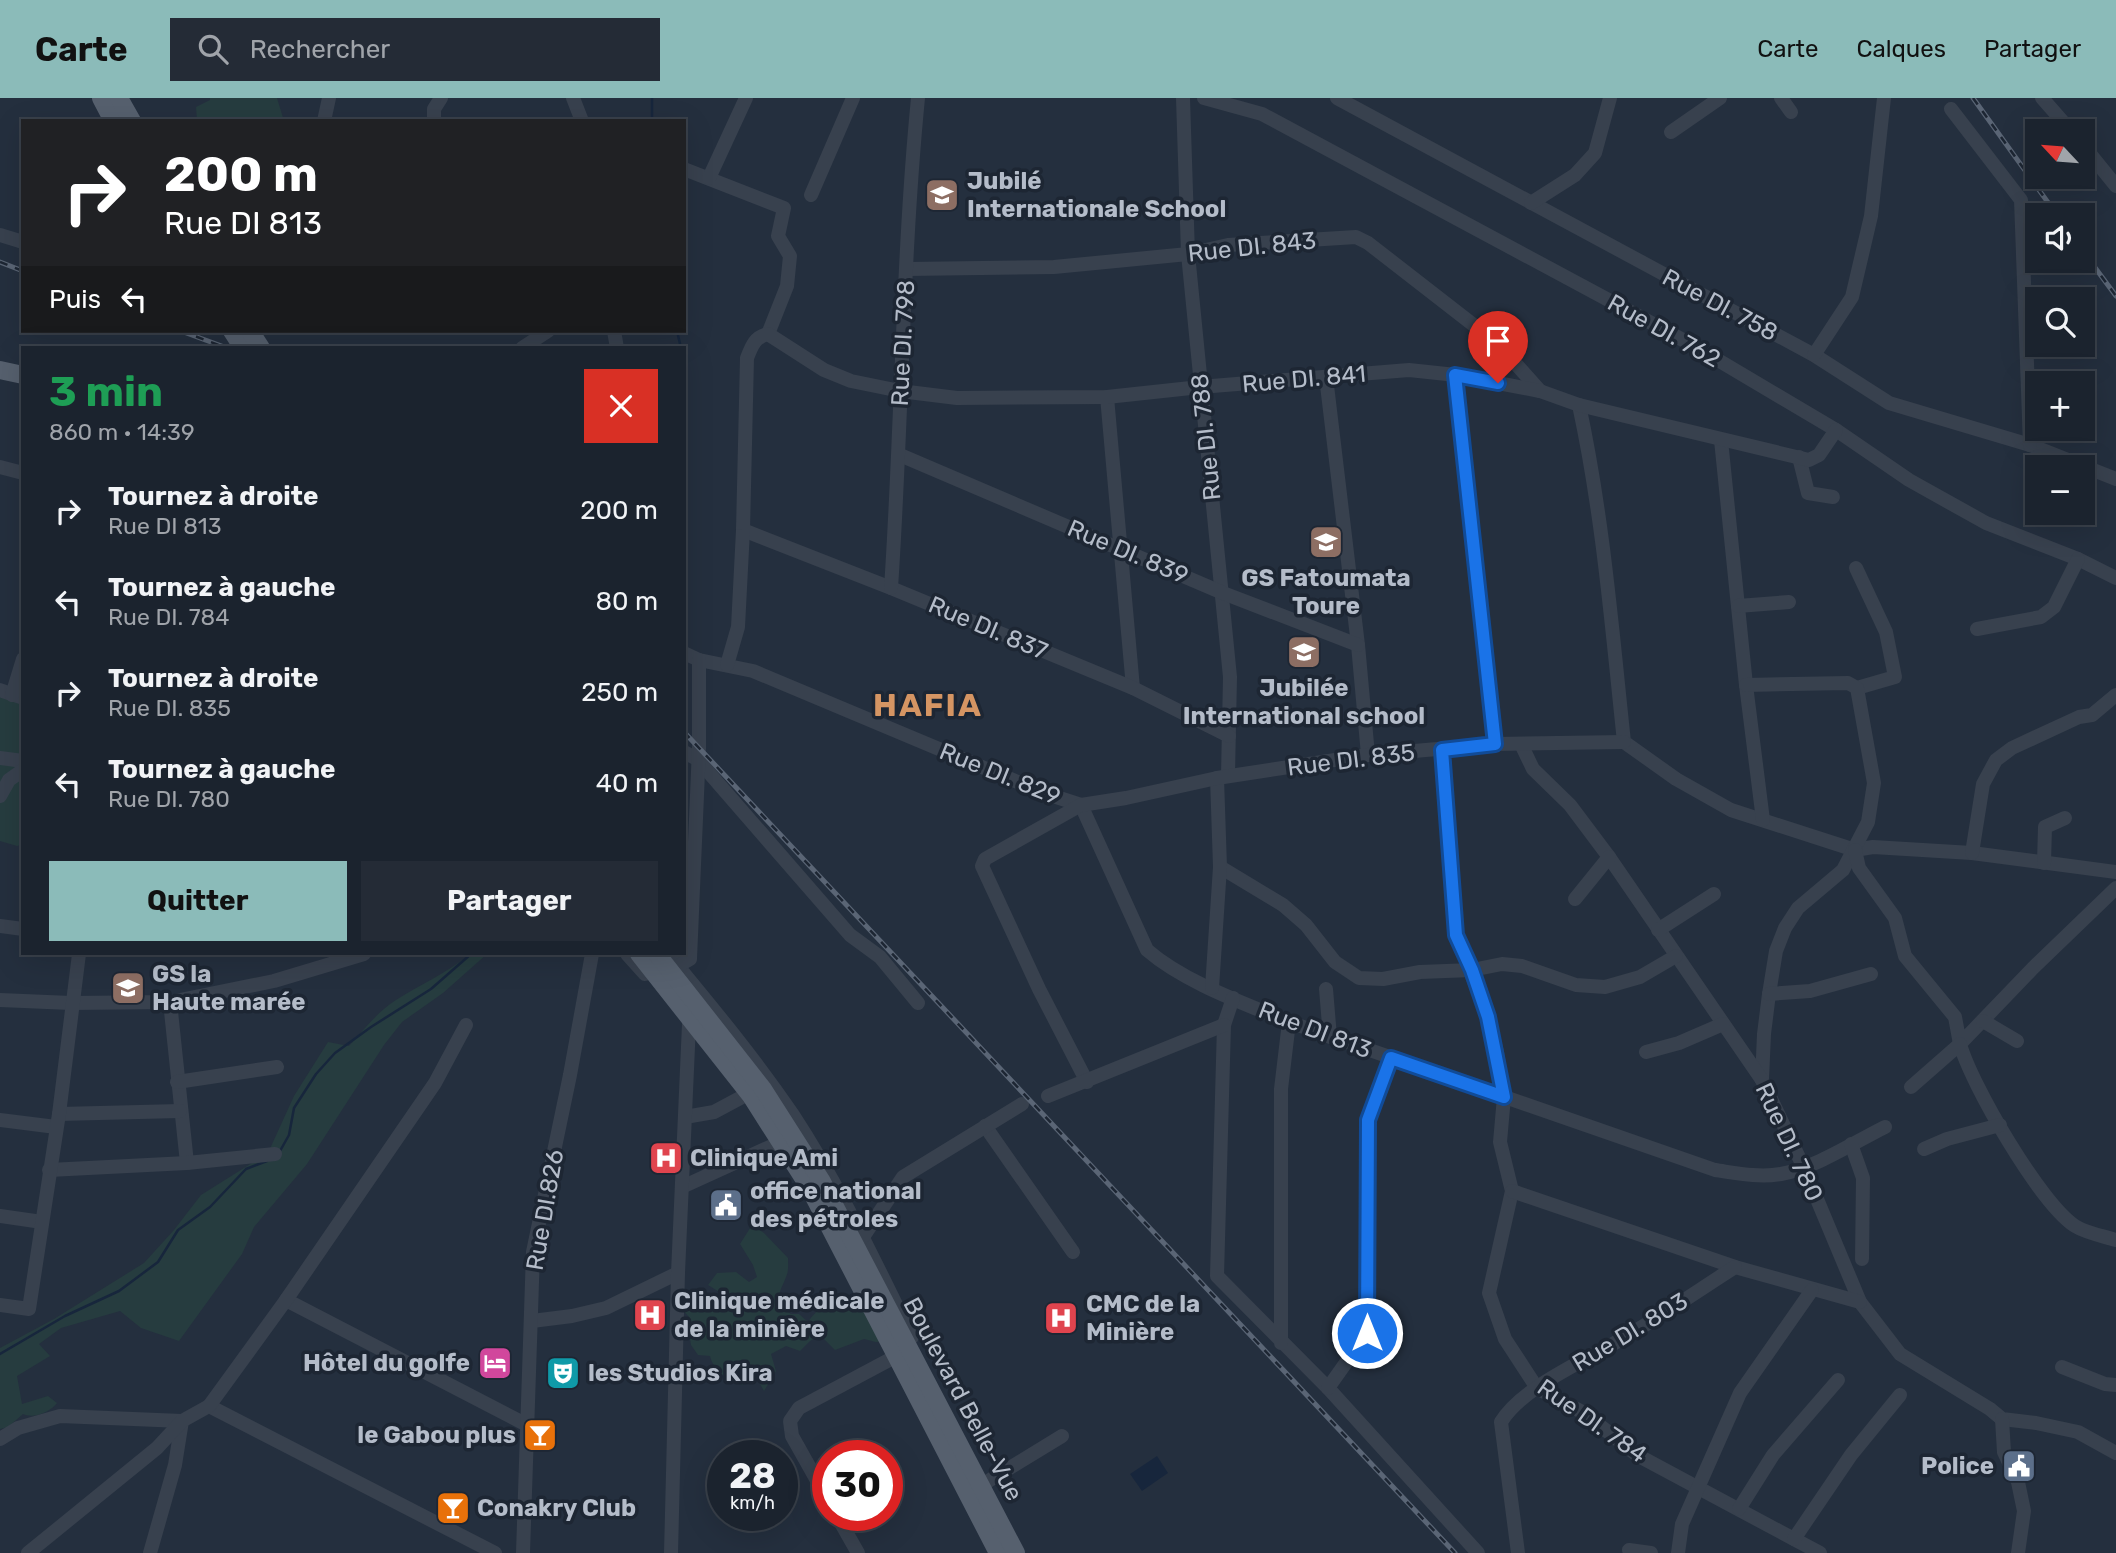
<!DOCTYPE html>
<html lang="fr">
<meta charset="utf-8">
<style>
body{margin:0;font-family:Rubik,sans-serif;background:#242b36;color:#f1f3f6;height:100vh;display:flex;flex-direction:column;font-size:26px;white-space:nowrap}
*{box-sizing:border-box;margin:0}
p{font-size:23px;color:#a0a4aa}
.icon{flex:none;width:38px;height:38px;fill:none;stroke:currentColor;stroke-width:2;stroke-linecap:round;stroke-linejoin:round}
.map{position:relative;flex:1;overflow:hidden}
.side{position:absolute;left:21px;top:248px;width:665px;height:609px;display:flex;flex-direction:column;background:#1b232e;border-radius:0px;box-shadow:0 7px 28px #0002,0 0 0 2px #39404a}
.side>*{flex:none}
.top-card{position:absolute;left:21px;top:21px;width:665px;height:214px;border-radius:0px;box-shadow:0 7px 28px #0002,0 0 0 2px #39404a;background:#202124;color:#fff;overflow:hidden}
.needle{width:46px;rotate:296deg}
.fabs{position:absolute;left:2025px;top:21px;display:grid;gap:14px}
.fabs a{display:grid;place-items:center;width:70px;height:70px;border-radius:0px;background:#1b232e;box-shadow:0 7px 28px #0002,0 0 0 2px #39404a;font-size:35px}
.speed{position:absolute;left:707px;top:1342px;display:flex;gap:14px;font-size:35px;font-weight:700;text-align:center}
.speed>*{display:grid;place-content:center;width:91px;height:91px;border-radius:50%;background:#1b232e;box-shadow:0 7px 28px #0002,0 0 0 2px #39404a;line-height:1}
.speed small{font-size:18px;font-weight:400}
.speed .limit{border:10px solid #d22;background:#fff;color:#111}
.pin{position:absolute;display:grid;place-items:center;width:60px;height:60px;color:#fff;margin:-72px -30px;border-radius:50% 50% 50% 0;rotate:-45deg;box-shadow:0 0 7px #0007}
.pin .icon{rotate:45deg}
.me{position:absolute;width:77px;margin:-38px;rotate:0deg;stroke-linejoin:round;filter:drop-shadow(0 0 5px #0008)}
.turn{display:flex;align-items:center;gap:24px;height:147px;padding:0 28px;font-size:32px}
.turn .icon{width:91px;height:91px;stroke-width:2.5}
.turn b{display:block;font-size:49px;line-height:60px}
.then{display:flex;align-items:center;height:66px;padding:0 28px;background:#0003;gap:14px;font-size:26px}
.round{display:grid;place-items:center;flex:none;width:74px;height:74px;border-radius:0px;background:#242b36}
.summary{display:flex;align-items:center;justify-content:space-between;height:119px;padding:0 28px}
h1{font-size:42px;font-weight:700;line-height:52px;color:#1e9e55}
.cta{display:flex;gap:14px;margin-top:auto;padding:14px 28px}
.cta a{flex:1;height:80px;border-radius:0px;background:#8bbbb9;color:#111;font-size:28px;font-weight:700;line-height:80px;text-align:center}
.cta a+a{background:#242b36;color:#f1f3f6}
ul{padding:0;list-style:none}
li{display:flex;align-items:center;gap:21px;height:91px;padding:0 28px}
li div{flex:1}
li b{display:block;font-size:26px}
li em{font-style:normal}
header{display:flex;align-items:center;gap:42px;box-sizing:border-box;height:98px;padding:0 35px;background:#8bbbb9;color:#111}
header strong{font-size:33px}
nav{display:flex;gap:38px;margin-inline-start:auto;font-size:24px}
.search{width:490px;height:63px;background:#242b36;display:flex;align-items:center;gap:18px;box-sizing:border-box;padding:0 24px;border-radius:0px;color:#a0a4aa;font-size:26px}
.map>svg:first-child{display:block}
.green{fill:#263c3f}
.water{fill:#17263c}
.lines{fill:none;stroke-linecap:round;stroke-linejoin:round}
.stream{stroke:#17263c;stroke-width:2.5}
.minor{stroke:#38414e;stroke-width:14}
.major{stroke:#56606e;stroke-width:18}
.rail-casing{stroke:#5a6575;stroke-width:5}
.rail{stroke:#1d2633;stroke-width:2.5;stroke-dasharray:8;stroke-linecap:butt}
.route-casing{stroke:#114b97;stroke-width:18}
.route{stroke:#1a73e8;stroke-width:12}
.labels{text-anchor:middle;stroke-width:7;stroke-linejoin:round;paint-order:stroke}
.poi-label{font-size:24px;font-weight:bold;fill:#b4bcc9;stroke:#1d2633;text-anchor:start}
.street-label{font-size:24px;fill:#b4bcc9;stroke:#1d2633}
.district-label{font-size:32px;font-weight:bold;letter-spacing:2px;fill:#d59563;stroke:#1d2633}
</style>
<header>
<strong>Carte</strong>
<div class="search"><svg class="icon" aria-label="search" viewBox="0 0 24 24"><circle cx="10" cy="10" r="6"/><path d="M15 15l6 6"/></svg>Rechercher</div>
<nav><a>Carte</a><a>Calques</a><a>Partager</a></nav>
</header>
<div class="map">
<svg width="2116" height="1455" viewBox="0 0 2116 1455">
<rect width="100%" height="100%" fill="#242f3e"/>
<g class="green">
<path d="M210 0H277L284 23H197L196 9 210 2Z"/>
<path d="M0 597 14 602 23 608V746L17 748 0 743Z"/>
<path d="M470 856H487L443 895 402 924 384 947 307 1066 254 1129 242 1156 179 1243 141 1230 120 1213 61 1230 39 1246 50 1258 17 1278 22 1306 48 1298 57 1305C50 1314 34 1321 23 1316L8 1329 0 1331V1250L54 1221 144 1165 174 1132 201 1097 268 1055 294 998 328 944 349 948C364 932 377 914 396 902 421 886 447 875 470 856Z"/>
<path d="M752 1127 764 1135 788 1160C788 1166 789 1173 786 1179 782 1190 777 1195 780 1208L791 1216H799L808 1224C820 1206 846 1190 865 1209 873 1217 879 1233 885 1243L876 1244 864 1241 835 1252 820 1237 810 1243 800 1253 786 1248 771 1256 776 1273 764 1293 751 1270 743 1287C728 1283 714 1274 710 1258L698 1257 691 1247 689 1234 679 1232 680 1223 689 1219 680 1209V1199L687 1193 702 1208 712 1211 724 1197 708 1187 717 1175 736 1174 749 1184 757 1179 753 1167 740 1146Z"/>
</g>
<path class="water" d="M1157 1358 1168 1375 1142 1393 1130 1376Z"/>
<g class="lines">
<g class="stream">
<path d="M652 23V0"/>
<path d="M677 233 681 250"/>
<path d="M280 1053 289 1037 294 1010 316 976 335 955 371 929 431 891 471 856"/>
<path d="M0 1256 65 1218 119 1193 158 1164 178 1132 210 1109 246 1071 267 1063"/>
</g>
<g class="minor">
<path d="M573 0 582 23"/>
<path d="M1183 0 1188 156 1230 579 1228 677"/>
<path d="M1204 0 1262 16 1696 249 1836 332 1909 382 1986 425 2078 461 2116 480"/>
<path d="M1337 0 1814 257 1889 305 2030 347 2116 381"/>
<path d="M1781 0 1791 14"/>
<path d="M2042 0 2071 33"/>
<path d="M1951 11 2021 102 2030 347"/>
<path d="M324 23 329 0"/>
<path d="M434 23V11L441 0"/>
<path d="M1671 34 1720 0"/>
<path d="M2082 46 2116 88"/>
<path d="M684 71 784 110 778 138 790 158 787 188 768 236"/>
<path d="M709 80 746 0"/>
<path d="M811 97 853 0"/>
<path d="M1531 105 1575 77 1595 55 1610 0"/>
<path d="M0 137 23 144"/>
<path d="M907 171 1054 169 1188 156 1228 147 1356 139 1368 145 1498 246 1540 293"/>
<path d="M614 233 617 250"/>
<path d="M522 250 548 233"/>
<path d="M1814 257 1852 199 1871 118 1884 0"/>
<path d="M1456 277 1495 646"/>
<path d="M1326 279 1358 547 1368 657"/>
<path d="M1107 299 1133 590"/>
<path d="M1579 307C1603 418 1612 531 1624 644L1676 681 1731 712 1855 752 1873 749 1972 755 2116 774"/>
<path d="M1721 342 1746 587 1763 722"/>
<path d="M900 357 1223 495 1358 547"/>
<path d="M1799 359 1808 395 1833 399"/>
<path d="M0 369 23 375"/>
<path d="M743 432 891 490 1133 590 1229 638"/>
<path d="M1856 470 1886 534 1895 579 1857 590"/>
<path d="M891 490C902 327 902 163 918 0"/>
<path d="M1738 508 1789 504"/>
<path d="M1977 531 2041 519 2054 509 2078 461"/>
<path d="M684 555 699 562 753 573 1044 695 1081 707"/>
<path d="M727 567 738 529 743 432 747 260C752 247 755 239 768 236L824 272 851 283 900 293 957 300 1107 299 1200 289 1409 272 1456 277 1540 293 1579 307 1809 362 1819 357 1836 332"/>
<path d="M1746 587 1848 585 1857 590 1874 685 1868 724 1843 772 1798 810 1785 830 1776 853 1769 896 1764 936 1762 982"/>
<path d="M0 592 23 600"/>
<path d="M12 597 23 561"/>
<path d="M1521 646 1533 671 1570 707 1609 759 1762 982 1804 1070 1860 1204 1900 1256 1990 1311 2002 1321 2036 1325 2078 1334 2116 1355"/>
<path d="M1442 652 1456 837 1488 919 1497 954 1504 999 1500 1044 1512 1093 1489 1195 1505 1241 1537 1290 1584 1315 1637 1357 1820 1455"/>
<path d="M684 654 697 661 850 837 880 859 918 905"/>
<path d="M0 660 23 663"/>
<path d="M0 698 9 682 23 672"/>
<path d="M1081 707 1147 852C1184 884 1243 905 1289 924L1715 1072C1736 1075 1759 1080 1781 1076 1815 1070 1853 1045 1885 1029"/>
<path d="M1855 752 1859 770 1895 820 1905 858 1955 919 1960 946 2033 870 2116 790"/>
<path d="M1972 755 1983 686 1996 662 2012 650 2079 619 2092 617 2116 597"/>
<path d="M2044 765 2045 729 2065 720"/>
<path d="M1220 769 1283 807 1306 827 1335 864 1359 880 1383 881 1420 874 1472 872 1502 866 1522 868 1576 887 1605 889 1640 879 1676 858"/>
<path d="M1575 801 1609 759"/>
<path d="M0 828 23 831"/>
<path d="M1658 832 1714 796"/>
<path d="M627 856 645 876"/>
<path d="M668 856C711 908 755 961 793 1017 839 1087 875 1164 912 1239"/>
<path d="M678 868 690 861 699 650V562"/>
<path d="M1212 890 1220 769 1217 680"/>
<path d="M1326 891 1330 939"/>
<path d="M1769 896 1810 893 1871 876"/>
<path d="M1233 900 1224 927 1217 1178 1328 1290 1478 1455"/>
<path d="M0 902 71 905 170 904 274 883 364 856"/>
<path d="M170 904 187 1065"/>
<path d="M1983 923 2017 943"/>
<path d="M1646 954 1679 945 1723 926"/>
<path d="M177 984 277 969"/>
<path d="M1087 984 1039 891 982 768 985 761 1081 707 1126 700 1217 680 1368 657 1495 646 1624 644"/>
<path d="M1911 989 1960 946C1971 986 2040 1105 2075 1128 2086 1135 2103 1138 2116 1142"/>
<path d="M1048 998 1224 927"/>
<path d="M59 1016 180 1013"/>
<path d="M685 1019 714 1014 742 999"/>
<path d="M0 1022 56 1029"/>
<path d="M985 1028 1073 1154"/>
<path d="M1851 1046 1863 1080 1862 1161"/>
<path d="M1924 1051 1947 1041 2000 1027"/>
<path d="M49 1072 187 1065 275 1056"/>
<path d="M682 1089 774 1047"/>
<path d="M1512 1093 1735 1169 1860 1204"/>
<path d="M0 1118 42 1124"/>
<path d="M863 1139 903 1079 1022 1006"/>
<path d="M286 1202 529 1328"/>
<path d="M0 1207 29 1211 59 1016 79 856"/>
<path d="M532 1223 572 1218 606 1210 678 1175"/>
<path d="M1281 1245V991L1289 924"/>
<path d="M2062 1269 2105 1286 2116 1287"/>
<path d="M1328 1290 1367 1235 1368 1022 1391 960"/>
<path d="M209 1308 495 1455"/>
<path d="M2002 1321 2004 1354 2018 1384 2024 1413 2018 1455"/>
<path d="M0 1341 18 1330 60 1318 182 1323 175 1367 150 1455"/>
<path d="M985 1385 1062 1338"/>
<path d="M828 1402 792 1338 790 1323 799 1310 889 1262"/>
<path d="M1739 1411 1773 1357 1838 1282"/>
<path d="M837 1418 858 1455"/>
<path d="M1794 1441 1851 1357 1900 1297"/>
<path d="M1629 1452 1651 1455"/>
<path d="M28 1455 157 1350 182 1323 209 1308 286 1202 435 985 466 927"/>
<path d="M523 1455 533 1154 570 977 592 856"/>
<path d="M671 1455 678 1175 689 926"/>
<path d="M1518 1455 1501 1324C1523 1288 1589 1261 1625 1239 1663 1217 1699 1192 1735 1169"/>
<path d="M1678 1455 1682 1426 1740 1295 1812 1192"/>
</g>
<g class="major">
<path d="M101 0 113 23"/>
<path d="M119 0 132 23"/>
<path d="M232 233 243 250"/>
<path d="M250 233 261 250"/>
<path d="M0 272 23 277"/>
<path d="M639 856 751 998 809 1089 998 1455"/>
<path d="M657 856 763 991 821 1082 1016 1455"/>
</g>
<g class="rail-casing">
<g id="rail">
<path d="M1973 0 2057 117"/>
<path d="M2082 152 2116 198"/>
<path d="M0 164 23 173"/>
<path d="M181 233 227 250"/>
<path d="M684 634 1455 1455"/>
</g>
</g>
<use href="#rail" class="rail"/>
</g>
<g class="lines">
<g class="route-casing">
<path id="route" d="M1367 1235 1368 1022 1391 960 1504 999 1488 919 1472 872 1456 837 1442 652 1495 646 1455 277 1498 285"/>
</g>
<use href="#route" class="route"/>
</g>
<defs>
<g id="school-square" transform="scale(1.75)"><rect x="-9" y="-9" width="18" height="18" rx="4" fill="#8d6e63" stroke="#1d2633"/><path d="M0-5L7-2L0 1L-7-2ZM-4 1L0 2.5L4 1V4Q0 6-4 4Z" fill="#fff"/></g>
<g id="hospital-square" transform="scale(1.75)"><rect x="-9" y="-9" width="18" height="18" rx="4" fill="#e0444e" stroke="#1d2633"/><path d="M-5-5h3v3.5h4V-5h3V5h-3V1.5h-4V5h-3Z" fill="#fff"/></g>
<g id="civic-square" transform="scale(1.75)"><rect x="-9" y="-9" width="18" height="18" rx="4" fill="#5c6f8a" stroke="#1d2633"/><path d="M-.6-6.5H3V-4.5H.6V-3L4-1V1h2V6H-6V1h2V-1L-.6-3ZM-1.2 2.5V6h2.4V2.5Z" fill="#fff"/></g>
<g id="hotel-square" transform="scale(1.75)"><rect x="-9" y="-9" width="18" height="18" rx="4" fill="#d1479c" stroke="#1d2633"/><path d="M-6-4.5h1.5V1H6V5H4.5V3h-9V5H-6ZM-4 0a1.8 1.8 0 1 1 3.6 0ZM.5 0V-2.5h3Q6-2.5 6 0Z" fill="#fff"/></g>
<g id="theatre-square" transform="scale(1.75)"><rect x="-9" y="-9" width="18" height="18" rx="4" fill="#0f9aa8" stroke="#1d2633"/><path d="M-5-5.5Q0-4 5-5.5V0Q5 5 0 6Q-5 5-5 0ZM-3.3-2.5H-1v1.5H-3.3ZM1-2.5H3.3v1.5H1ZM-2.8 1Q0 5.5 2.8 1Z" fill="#fff"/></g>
<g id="bar-square" transform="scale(1.75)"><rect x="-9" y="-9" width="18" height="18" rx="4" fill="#e8710a" stroke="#1d2633"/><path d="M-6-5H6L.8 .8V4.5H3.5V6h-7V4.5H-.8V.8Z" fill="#fff"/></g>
</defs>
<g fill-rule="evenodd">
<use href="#school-square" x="942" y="97"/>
<use href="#school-square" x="1326" y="444"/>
<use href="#school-square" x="1304" y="554"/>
<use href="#school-square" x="128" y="890"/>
<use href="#hospital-square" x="666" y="1060"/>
<use href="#civic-square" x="726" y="1107"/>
<use href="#hospital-square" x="650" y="1217"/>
<use href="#hospital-square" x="1061" y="1220"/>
<use href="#hotel-square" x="495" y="1265"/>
<use href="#theatre-square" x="563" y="1275"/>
<use href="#bar-square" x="540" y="1337"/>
<use href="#civic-square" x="2019" y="1368"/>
<use href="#bar-square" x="453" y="1410"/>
</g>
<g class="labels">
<g class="poi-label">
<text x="967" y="91">Jubilé<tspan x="967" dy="28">Internationale School</tspan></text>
<text x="1326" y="488" text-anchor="middle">GS Fatoumata<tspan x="1326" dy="28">Toure</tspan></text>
<text x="1304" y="598" text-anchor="middle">Jubilée<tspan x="1304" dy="28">International school</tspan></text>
<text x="152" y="884">GS la<tspan x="152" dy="28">Haute marée</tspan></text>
<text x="690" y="1068">Clinique Ami</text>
<text x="750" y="1101">office national<tspan x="750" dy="28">des pétroles</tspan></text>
<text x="674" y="1211">Clinique médicale<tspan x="674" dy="28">de la minière</tspan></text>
<text x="1086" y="1214">CMC de la<tspan x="1086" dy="28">Minière</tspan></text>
<text x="470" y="1273" text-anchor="end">Hôtel du golfe</text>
<text x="588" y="1283">les Studios Kira</text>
<text x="516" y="1345" text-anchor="end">le Gabou plus</text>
<text x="1994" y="1376" text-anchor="end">Police</text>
<text x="477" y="1418">Conakry Club</text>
</g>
<g class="street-label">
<text transform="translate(1252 149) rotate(-6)" y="8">Rue DI. 843</text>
<text transform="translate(1720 207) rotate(28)" y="8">Rue DI. 758</text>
<text transform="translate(1664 233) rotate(29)" y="8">Rue DI. 762</text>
<text transform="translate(903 245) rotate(-87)" y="8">Rue DI. 798</text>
<text transform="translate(1304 281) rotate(-5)" y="8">Rue DI. 841</text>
<text transform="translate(1206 339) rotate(-96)" y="8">Rue DI. 788</text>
<text transform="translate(1128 454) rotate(23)" y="8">Rue DI. 839</text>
<text transform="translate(988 530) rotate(23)" y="8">Rue DI. 837</text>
<text transform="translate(1351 662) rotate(-7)" y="8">Rue DI. 835</text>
<text transform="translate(1000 676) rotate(22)" y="8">Rue DI. 829</text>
<text transform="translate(1315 932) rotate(21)" y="8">Rue DI 813</text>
<text transform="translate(1789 1044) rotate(65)" y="8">Rue DI. 780</text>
<text transform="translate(545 1112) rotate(-80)" y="8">Rue DI.826</text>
<text transform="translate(1630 1234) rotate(-31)" y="8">Rue DI. 803</text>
<text transform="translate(963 1301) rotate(62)" y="8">Boulevard Belle-Vue</text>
<text transform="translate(1592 1323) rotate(35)" y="8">Rue DI. 784</text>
</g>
<g class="district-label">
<text x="928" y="618">HAFIA</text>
</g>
</g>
</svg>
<div class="fabs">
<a><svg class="needle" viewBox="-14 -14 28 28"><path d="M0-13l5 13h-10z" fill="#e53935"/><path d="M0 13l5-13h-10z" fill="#a0a4aa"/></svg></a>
<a><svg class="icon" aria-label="sound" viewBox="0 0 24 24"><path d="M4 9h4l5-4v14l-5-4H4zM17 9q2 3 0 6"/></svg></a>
<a><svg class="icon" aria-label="search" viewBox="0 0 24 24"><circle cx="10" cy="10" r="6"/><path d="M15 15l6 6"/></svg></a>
<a>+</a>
<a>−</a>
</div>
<div class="speed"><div>28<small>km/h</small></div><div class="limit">30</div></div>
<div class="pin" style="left:1498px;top:285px;background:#d93025"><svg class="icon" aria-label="arrive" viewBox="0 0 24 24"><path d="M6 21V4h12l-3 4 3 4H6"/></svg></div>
<svg class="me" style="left:1367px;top:1235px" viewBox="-20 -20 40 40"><circle r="17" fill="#1a73e8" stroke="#fff" stroke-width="3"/><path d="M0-11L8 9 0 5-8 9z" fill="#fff"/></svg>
<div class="top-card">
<div class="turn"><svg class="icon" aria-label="right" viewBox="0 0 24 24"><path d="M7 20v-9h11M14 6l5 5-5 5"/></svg><div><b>200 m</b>Rue DI 813</div></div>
<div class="then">Puis<svg class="icon" aria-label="left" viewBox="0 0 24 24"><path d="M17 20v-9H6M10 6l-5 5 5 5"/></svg></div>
</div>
<section class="side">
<div class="summary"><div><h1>3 min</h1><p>860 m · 14:39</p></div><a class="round" style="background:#d93025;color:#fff"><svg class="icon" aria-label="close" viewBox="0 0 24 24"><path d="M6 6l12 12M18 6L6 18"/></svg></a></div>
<ul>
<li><svg class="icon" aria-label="right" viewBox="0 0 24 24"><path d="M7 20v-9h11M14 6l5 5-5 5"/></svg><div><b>Tournez à droite</b><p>Rue DI 813</p></div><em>200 m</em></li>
<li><svg class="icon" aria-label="left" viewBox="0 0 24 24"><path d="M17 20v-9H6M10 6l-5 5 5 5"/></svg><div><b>Tournez à gauche</b><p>Rue DI. 784</p></div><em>80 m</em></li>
<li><svg class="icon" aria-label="right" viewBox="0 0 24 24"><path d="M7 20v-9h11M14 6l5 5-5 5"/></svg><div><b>Tournez à droite</b><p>Rue DI. 835</p></div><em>250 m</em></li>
<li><svg class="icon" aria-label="left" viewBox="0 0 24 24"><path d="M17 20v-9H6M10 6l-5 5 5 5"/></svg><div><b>Tournez à gauche</b><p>Rue DI. 780</p></div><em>40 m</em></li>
</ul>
<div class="cta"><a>Quitter</a><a>Partager</a></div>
</section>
</div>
